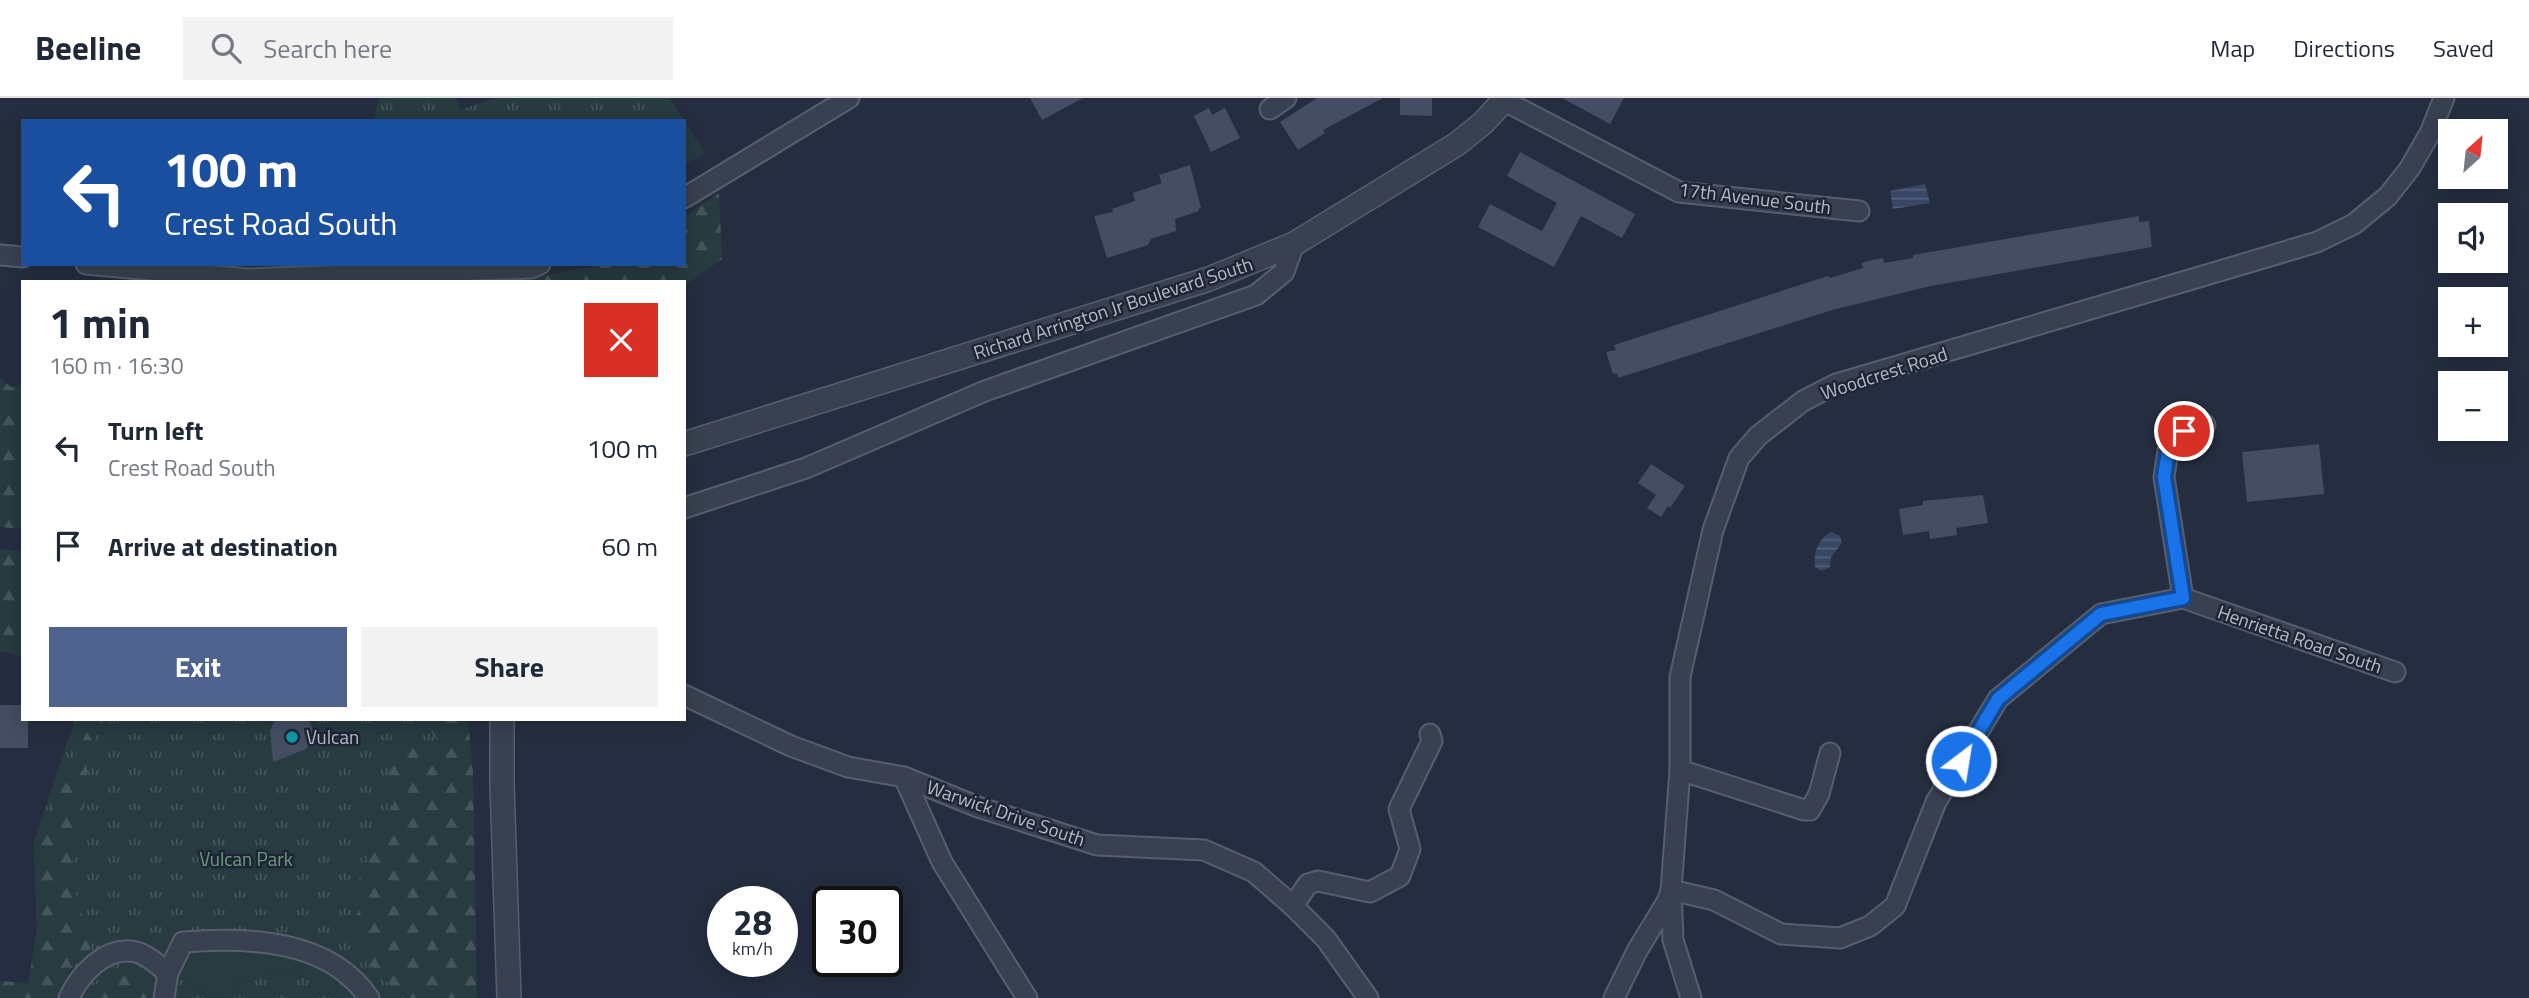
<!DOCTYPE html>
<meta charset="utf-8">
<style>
body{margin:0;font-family:"Titillium Web",sans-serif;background:#f2f2f3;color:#1f2937;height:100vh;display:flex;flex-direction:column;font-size:26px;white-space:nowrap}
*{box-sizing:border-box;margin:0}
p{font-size:23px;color:#747a83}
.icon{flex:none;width:38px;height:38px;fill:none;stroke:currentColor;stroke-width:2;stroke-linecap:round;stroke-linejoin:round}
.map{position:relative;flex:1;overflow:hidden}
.side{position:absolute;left:21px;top:182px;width:665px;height:441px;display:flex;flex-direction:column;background:#fff;border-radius:0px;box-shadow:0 4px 18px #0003}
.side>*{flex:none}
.banner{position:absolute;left:21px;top:21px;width:665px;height:147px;border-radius:0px;box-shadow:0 4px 18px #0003;background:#1a4fa0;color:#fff;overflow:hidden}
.needle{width:46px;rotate:27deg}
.buttons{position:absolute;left:2438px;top:21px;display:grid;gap:14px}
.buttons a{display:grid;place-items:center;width:70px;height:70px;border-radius:0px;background:#fff;box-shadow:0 4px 18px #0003;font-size:35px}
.speed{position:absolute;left:707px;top:788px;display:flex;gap:14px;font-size:35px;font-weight:700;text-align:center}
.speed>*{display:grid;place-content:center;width:91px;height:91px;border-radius:50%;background:#fff;box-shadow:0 4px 18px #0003;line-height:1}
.speed small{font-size:18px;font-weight:400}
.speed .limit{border:4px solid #111;border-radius:10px;background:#fff;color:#111}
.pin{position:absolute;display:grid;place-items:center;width:60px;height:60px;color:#fff;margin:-30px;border:4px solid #fff;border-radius:50%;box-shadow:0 2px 7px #0007}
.me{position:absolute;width:77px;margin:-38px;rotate:31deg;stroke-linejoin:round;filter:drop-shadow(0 0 5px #0008)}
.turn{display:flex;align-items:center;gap:24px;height:147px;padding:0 28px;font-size:32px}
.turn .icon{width:91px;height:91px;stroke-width:2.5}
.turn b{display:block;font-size:49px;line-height:60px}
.round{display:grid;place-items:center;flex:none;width:74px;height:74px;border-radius:0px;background:#f2f2f3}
.summary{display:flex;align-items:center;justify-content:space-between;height:119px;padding:0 28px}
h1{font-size:42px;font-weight:700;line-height:52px}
.action{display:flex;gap:14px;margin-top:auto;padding:14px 28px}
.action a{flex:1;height:80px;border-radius:0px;background:#50638e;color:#fff;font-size:28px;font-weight:700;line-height:80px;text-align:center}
.action a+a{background:#f2f2f3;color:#1f2937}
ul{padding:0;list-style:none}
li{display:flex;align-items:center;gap:21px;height:98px;padding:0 28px}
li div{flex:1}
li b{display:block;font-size:26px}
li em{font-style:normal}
header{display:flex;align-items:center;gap:42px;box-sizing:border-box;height:98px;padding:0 35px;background:#fff;border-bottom:2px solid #e0e1e3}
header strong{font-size:33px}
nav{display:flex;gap:38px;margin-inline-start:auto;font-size:24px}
.search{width:490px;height:63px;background:#f2f2f3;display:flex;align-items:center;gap:18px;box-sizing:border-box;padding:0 24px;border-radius:0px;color:#747a83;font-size:26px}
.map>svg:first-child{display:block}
.grass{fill:url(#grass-tufts)}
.forest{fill:url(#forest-firs)}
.garden{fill:#273b41}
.water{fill:url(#water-rules)}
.building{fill:#444d62}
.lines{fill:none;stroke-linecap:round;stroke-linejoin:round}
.minor-casing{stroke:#575e6d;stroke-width:23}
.tertiary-casing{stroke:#575e6d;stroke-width:26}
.minor{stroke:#394050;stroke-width:19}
.tertiary{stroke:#394050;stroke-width:23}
.route-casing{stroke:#114b97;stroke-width:18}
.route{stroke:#1a73e8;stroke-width:12}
.culture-dot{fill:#0f9aa8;stroke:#1e2535;stroke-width:2.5}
.labels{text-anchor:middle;stroke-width:5;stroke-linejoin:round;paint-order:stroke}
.street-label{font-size:19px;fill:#b6bbca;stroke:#1e2535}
.poi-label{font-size:19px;fill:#b6bbca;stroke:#1e2535;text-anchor:start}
.park-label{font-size:19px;fill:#6d9b7d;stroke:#1e2535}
</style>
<header>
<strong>Beeline</strong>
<div class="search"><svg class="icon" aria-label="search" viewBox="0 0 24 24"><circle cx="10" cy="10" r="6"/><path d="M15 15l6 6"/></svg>Search here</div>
<nav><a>Map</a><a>Directions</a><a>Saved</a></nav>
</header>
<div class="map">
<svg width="2529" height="900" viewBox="0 0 2529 900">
<defs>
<pattern id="grass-tufts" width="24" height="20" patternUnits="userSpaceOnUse" patternTransform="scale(1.75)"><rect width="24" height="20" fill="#273b41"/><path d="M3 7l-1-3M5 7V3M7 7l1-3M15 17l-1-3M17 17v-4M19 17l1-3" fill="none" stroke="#44555b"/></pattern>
<pattern id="forest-firs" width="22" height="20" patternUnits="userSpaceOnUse" patternTransform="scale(1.75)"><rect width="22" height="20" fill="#273b41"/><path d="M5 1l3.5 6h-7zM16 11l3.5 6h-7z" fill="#44555b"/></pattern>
<pattern id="water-rules" width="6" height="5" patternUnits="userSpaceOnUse" patternTransform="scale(1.75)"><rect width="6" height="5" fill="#394767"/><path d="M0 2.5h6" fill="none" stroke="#53607b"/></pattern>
</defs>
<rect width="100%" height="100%" fill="#252e40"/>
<g class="grass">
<path d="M379 0H456L460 12 494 0H669L684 23H373Z"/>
<path d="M684 23 705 55 684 67Z"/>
<path d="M75 621H458L418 900H91V892L37 831 34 744Z"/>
</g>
<g class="forest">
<path d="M719 95 722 161 684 188V184H472L522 182 604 166H684V119Z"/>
<path d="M0 280 11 289 23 286V431L0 429Z"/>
<path d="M0 451 23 453V561L9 554H0Z"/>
<path d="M93 621H104C98 635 88 651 87 667 87 678 89 687 86 699 80 726 69 756 73 784 75 800 93 842 90 853 89 857 83 862 81 866L74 865 60 900H0V883L28 885 37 831 34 744Z"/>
<path d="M428 621H468L473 675 477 900H405L403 892C377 885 364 857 352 835L359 809 347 805 380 741 394 705 385 657 412 645 415 637 425 644H439L427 628Z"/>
<path d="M144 868 152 892V900H75L80 892Z"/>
</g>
<path class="garden" d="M200 851 294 857 305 862 302 875 232 880 233 900H221L180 880C180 866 185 855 200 851Z"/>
<g class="water">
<path d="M1925 86 1930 105 1893 111 1890 93Z"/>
<path d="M1831 434 1840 438 1842 445 1831 459 1830 469 1822 473 1815 469C1813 455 1818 441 1831 434Z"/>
</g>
<g class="building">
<path d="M1030 0H1083L1042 22Z"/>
<path d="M1317 0H1383L1323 32 1325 35 1298 52 1280 24Z"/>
<path d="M1400 0H1432V18L1400 17Z"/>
<path d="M1562 0H1624L1610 26Z"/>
<path d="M1209 10 1212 17 1225 10 1240 40 1211 54 1194 18Z"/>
<path d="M1520 54 1635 116 1622 140 1581 118 1554 169 1478 129 1490 106 1542 133 1557 105 1507 78Z"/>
<path d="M1190 67 1201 110 1198 111 1199 113 1175 121 1176 133 1151 141 1148 147 1107 160 1094 118 1113 114 1112 111 1135 103 1133 95 1162 85 1159 77Z"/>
<path d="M2139 118V124L2149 123 2152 149 1931 188 1832 212 1618 280 1617 275 1613 276 1606 254 1616 252 1614 247 1828 178 1830 180 1863 170 1862 165 1872 162 1883 160 1884 165 1913 160V157Z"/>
<path d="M2319 346 2324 396 2247 404 2242 354Z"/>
<path d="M1651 366 1685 388 1670 410 1668 408 1661 419 1647 410 1656 397 1638 385Z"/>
<path d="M1983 397 1988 425 1956 430 1957 437 1930 441 1929 433 1903 437 1899 411 1923 407V403Z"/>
<path d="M0 607H23V621H28V650H0Z"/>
<path d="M275 621H309L314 637 306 651 273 664 270 633Z"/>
</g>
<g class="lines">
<g class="minor-casing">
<g id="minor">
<path d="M1499 0 1679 94 1859 113"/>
<path d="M1270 11 1286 0"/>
<path d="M684 100 849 0"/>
<path d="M0 157 23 159"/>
<path d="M86 166 248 181 531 170 540 166"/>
<path d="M684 410 806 370 985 293 1256 197 1284 174 1294 146"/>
<path d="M2183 500 2164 379 2168 353 2184 333 2205 327"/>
<path d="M684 597 791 648 848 669 904 679 978 709 1097 747 1204 752 1254 774 1293 808 1326 841 1368 900"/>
<path d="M1680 672 1804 712H1810L1819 696 1830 655"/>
<path d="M904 679 942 764 1027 900"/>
<path d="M1293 808 1308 786 1318 783 1370 794 1400 778 1410 751 1399 711 1432 643 1430 636"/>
<path d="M69 900C80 876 106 847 136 854 148 857 159 868 168 875"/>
<path d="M164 900 168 875 183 844C248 839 329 841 369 900"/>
<path d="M1614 900 1637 853 1668 802 1671 792 1680 672V579L1713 432 1739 360 1758 338 1803 303 1836 286 2223 172 2317 144 2354 126 2388 98 2410 70 2430 35 2444 0"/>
<path d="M1691 900 1673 842 1671 792 1714 802 1781 836 1840 840 1870 828 1895 808 1936 704 1998 601 2101 516 2183 500 2395 574"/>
</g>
</g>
<g class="tertiary-casing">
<g id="tertiary">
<path d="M684 346 1209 181 1294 146 1457 46 1483 25 1506 0"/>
<path d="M502 621V686L509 900"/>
</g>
</g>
<use href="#minor" class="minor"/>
<use href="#tertiary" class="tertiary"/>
</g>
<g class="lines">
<g class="route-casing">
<path id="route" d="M1961 663 1998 601 2101 516 2183 500 2164 379 2168 353 2184 333"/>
</g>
<use href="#route" class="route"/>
</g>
<circle class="culture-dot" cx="292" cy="639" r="7"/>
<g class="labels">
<g class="street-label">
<text transform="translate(1755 100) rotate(7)" y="7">17th Avenue South</text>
<text transform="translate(1113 210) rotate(-18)" y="7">Richard Arrington Jr Boulevard South</text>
<text transform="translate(1884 275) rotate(-18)" y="7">Woodcrest Road</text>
<text transform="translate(2300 541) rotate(19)" y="7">Henrietta Road South</text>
<text transform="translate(1006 715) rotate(19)" y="7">Warwick Drive South</text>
</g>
<g class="poi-label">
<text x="306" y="646">Vulcan</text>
</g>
<g class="park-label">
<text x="246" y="768">Vulcan Park</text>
</g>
</g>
</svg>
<div class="buttons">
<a><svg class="needle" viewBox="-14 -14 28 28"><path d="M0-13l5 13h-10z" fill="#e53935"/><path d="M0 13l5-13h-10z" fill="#747a83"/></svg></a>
<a><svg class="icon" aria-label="sound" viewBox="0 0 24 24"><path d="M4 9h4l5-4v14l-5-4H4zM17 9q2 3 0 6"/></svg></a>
<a>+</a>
<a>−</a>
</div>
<div class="speed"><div>28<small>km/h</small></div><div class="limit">30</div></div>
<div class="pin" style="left:2184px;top:333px;background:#d93025"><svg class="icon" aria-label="arrive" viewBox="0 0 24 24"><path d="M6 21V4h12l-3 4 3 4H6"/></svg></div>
<svg class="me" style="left:1961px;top:663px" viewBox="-20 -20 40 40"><circle r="17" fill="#1a73e8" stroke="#fff" stroke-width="3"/><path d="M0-11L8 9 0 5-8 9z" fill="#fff"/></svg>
<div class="banner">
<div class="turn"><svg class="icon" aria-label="left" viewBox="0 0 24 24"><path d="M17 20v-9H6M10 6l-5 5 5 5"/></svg><div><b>100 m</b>Crest Road South</div></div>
</div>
<section class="side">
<div class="summary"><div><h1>1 min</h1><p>160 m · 16:30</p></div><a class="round" style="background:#d93025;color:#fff"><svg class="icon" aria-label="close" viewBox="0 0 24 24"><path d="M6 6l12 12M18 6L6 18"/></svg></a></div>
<ul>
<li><svg class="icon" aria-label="left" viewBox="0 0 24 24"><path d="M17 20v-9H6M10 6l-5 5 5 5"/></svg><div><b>Turn left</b><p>Crest Road South</p></div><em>100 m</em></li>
<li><svg class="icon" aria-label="arrive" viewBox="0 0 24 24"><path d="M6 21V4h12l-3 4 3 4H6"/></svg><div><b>Arrive at destination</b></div><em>60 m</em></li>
</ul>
<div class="action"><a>Exit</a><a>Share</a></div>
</section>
</div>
